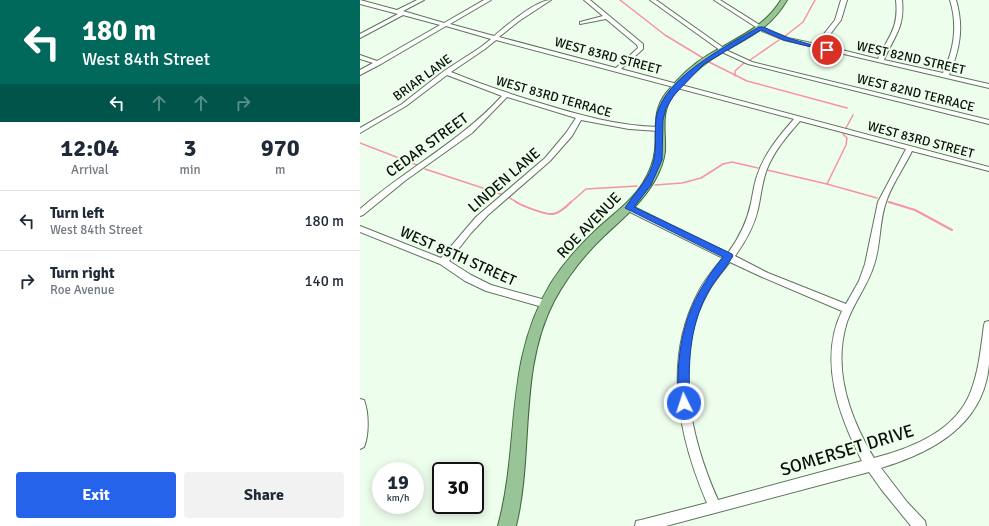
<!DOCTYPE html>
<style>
body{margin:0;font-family:Signika,sans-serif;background:#f2f2f3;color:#1f2937;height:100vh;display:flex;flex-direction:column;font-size:15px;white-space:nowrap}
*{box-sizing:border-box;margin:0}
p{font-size:13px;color:#747a83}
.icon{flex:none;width:22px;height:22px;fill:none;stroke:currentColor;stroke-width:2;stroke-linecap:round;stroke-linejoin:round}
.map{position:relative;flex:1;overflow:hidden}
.details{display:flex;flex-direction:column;background:#fff;width:360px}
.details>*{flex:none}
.guide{background:#00695c;color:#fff;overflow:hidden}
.speed{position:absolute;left:12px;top:462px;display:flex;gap:8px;font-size:20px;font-weight:700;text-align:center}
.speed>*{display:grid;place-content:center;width:52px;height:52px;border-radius:50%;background:#fff;box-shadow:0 2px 10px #0003;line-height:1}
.speed small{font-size:10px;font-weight:400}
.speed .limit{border:2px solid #111;border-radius:6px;background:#fff;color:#111}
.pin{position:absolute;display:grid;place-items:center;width:34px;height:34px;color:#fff;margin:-17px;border:2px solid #fff;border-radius:50%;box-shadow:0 1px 4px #0007}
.me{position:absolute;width:44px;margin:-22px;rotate:356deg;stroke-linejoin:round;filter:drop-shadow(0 0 3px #0008)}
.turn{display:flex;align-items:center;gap:14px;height:84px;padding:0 16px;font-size:18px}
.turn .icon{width:52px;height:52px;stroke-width:2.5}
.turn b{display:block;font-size:28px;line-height:34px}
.lanes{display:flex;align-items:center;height:38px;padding:0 16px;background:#0003;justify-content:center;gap:20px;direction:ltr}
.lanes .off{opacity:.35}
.eta{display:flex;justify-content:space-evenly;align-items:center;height:68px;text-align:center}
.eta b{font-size:24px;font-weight:700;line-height:28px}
.cta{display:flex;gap:8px;margin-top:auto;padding:8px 16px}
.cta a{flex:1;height:46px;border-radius:4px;background:#2563eb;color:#fff;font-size:16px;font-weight:700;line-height:46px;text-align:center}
.cta a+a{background:#f2f2f3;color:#1f2937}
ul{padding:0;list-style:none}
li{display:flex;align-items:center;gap:12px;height:60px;padding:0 16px;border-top:1px solid #e0e1e3}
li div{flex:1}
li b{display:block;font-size:15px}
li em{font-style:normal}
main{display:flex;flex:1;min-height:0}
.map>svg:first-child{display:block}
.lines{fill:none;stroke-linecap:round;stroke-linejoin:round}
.stream-far1{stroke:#f893a1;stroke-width:1.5}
.stream{stroke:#f893a1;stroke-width:2}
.minor-casing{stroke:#5e755c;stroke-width:2}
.major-casing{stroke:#3a6c38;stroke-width:2}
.minor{fill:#fff;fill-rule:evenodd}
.major{fill:#99c497;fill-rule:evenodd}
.route{fill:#2563eb;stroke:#184099}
.labels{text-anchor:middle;stroke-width:4;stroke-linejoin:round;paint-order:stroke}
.far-street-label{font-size:13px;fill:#091209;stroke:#eefeed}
.street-label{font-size:15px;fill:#091209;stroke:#eefeed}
.near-street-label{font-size:18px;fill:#091209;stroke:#eefeed}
</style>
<main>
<section class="details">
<div class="guide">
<div class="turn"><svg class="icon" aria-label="left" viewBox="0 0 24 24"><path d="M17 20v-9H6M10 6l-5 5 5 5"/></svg><div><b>180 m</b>West 84th Street</div></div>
<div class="lanes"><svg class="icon" aria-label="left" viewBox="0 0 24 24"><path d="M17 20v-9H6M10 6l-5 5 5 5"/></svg><svg class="icon off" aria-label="ahead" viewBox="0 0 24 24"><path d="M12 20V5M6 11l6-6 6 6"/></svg><svg class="icon off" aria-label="ahead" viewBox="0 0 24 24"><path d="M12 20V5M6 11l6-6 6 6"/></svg><svg class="icon off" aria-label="right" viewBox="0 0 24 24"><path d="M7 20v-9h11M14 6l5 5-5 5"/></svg></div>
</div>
<div class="eta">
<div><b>12:04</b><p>Arrival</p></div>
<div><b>3</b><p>min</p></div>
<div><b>970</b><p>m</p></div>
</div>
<ul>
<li><svg class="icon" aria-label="left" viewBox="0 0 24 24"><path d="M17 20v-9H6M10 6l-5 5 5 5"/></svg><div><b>Turn left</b><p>West 84th Street</p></div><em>180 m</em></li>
<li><svg class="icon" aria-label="right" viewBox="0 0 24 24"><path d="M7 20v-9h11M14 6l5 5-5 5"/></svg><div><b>Turn right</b><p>Roe Avenue</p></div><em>140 m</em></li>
</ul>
<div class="cta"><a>Exit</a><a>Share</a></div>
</section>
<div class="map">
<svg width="629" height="526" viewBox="0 0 629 526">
<rect width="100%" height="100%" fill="#eefeed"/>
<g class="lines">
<g class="stream-far1">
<path d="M260 0 305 35 343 58"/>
<path d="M424 37 443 22 455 0"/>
<path d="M390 60 419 40"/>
<path d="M349 62 387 81 487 108"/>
<path d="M375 76V71L384 63"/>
<path d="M486 128 493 115"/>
<path d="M483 134 487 138 486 145 467 184 517 198"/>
<path d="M0 143 57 165"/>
<path d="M65 169 141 194"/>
<path d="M407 170 467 184"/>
<path d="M295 185 322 183 341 178 363 164 372 162 398 168"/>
<path d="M148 197 158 203"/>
<path d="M528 202 532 203"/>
<path d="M210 203 226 189 277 186"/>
</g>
<g class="stream">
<path d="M156 202C163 206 185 215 193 214 200 213 206 207 211 202"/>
<path d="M529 202 555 210 592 230"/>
</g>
<g class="minor-casing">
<g id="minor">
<path d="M0 0 37 10 57 0H64L43 11 84 23 124 0H131L90 24 134 36C146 26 176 0 191 0L159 21 139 37 256 68 278 48 277 45 246 19 220 24V22L243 16 224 0H230L283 44V49L261 69 629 167V171L552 151C544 168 532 184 526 202 519 222 521 244 514 265 508 285 494 302 487 322 472 369 490 418 514 458 552 448 596 431 611 391 619 370 621 347 624 325L625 322 629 321C629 335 629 350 629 364 624 425 573 452 521 468L547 502 565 521 566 526H551L521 489 509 472 306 526H275L276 521 281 520 347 503C318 436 303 360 338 293 344 280 354 269 363 258L266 210 265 208 266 206H272L368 253C379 238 387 222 391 203 393 194 394 184 397 176 404 154 419 136 434 119L136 40 125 49 91 72C120 84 150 94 180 103 219 115 258 126 299 127L303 129 299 131 269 129 221 120 212 136 190 161 128 215 111 233 89 261 111 275 131 285 189 301 191 304 189 307 186 308 126 291 105 281 80 264 0 232V226L81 258 116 217 185 158 206 133 216 118 147 97 112 133 46 180 3 215 0 216V209C46 169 101 141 142 96L87 75 46 106 0 133V128L42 104 84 71 121 47 131 39 86 26 21 64 0 75V70L13 63 0 59V55L17 61 80 25 43 15 0 38V34L38 14 0 4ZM440 121 546 149 518 202 505 264 499 281 486 304 408 273 375 256C385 242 394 227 398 209 401 196 402 182 407 169 414 151 427 136 440 121ZM370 262 402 277 482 311C458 360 479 416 502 461L358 500C330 437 312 358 347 294 353 282 362 272 370 262Z"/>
<path d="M290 0H296L368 51 392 62 629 120V124L388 64 364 53Z"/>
<path d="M354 0H360L406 29 428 38 456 44 475 20 481 0H487L481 20 462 45 518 59C529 35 539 28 536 0H542C545 28 534 36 524 60L583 73C594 49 598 26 590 0H596C604 27 600 49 589 75L629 84V88L424 40 402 31Z"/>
<path d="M0 399 4 400C9 413 9 435 4 447L0 449Z"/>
</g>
</g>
<g class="major-casing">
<path id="major" d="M421 0H427C408 33 382 39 352 59 337 69 324 82 313 96 300 113 306 131 305 151 304 161 300 171 295 180 282 203 263 218 244 236 224 255 207 277 194 301 158 370 174 452 156 526H138C161 441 143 363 191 283 203 264 219 246 236 230 252 215 271 202 283 183 289 173 294 162 295 150 297 129 292 111 306 93 318 78 333 64 348 55 376 38 404 28 421 0Z"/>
</g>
<use href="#minor" class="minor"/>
<use href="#major" class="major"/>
</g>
<path class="route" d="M399 27H403L428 38 470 50 467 51 424 40 401 30 344 64 314 95 306 108 303 120 302 160 291 185 274 207 372 254 373 256C366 269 354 280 347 294 329 328 328 366 330 403L328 406 324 408 320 406 318 403C316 343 325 304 363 257L265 208C275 192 291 178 294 159 298 142 292 124 299 108 313 73 368 45 399 27Z"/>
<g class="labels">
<g class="far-street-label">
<text transform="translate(248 55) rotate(15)" y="5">WEST 83RD STREET</text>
<text transform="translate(551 57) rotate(13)" y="5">WEST 82ND STREET</text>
<text transform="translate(62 77) rotate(-36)" y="5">BRIAR LANE</text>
<text transform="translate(556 92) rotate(14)" y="5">WEST 82ND TERRACE</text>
<text transform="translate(194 96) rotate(16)" y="5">WEST 83RD TERRACE</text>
<text transform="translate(561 139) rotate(15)" y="5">WEST 83RD STREET</text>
</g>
<g class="street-label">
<text transform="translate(67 145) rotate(-36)" y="5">CEDAR STREET</text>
<text transform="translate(144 180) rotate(-41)" y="5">LINDEN LANE</text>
<text transform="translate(229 225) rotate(-46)" y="5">ROE AVENUE</text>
<text transform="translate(98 256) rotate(24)" y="5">WEST 85TH STREET</text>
</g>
<g class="near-street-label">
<text transform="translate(487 450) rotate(-17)" y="6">SOMERSET DRIVE</text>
</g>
</g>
</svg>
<div class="speed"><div>19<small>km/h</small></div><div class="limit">30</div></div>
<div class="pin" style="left:467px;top:50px;background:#d93025"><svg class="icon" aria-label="arrive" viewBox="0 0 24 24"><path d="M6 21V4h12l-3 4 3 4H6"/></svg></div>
<svg class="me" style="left:324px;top:403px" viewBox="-20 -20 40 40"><circle r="17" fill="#2563eb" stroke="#fff" stroke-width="3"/><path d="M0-11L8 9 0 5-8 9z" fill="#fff"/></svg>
</div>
</main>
